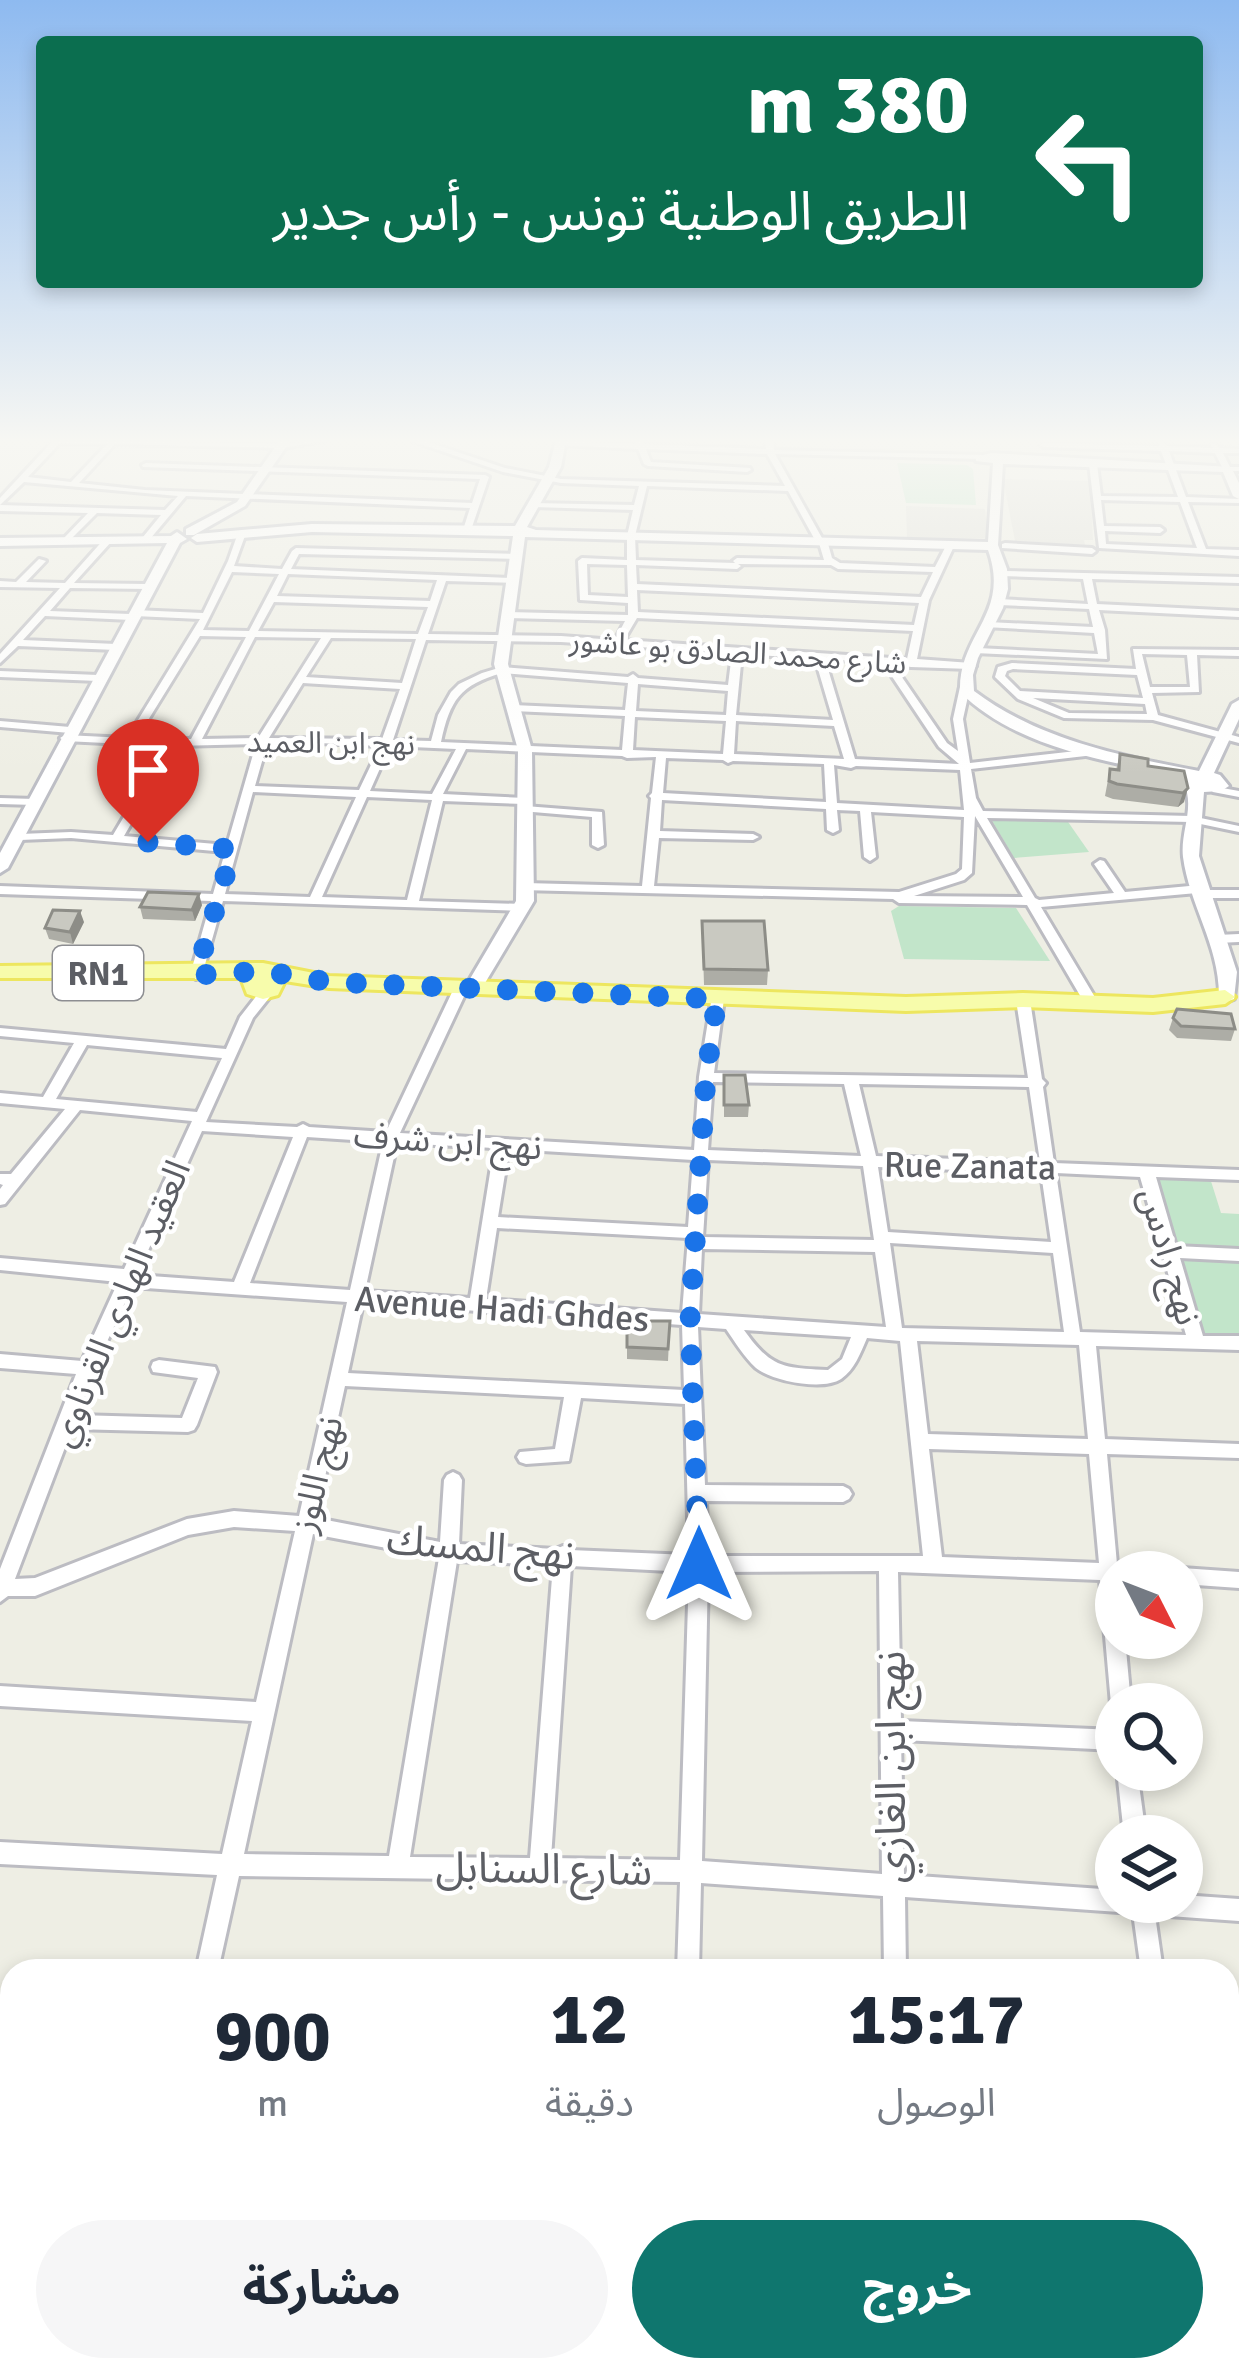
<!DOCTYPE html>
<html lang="ar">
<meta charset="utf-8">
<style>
body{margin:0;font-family:Signika,"Noto Sans Arabic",sans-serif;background:#f6f6f7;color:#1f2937;direction:rtl;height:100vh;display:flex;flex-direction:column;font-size:45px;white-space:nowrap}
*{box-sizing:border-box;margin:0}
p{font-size:39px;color:#747a83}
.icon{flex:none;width:66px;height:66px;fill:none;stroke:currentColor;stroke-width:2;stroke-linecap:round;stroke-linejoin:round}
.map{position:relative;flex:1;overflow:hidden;direction:ltr}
.details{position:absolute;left:0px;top:1959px;width:1239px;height:423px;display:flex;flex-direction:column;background:#fff;border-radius:36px 36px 0 0;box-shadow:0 6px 18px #0003;direction:rtl}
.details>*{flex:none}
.top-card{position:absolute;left:36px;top:36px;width:1167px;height:252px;border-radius:12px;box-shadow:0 6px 18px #0003;direction:rtl;background:#0b6e4f;color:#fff;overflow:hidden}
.needle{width:78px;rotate:132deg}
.tools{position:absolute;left:1095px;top:1551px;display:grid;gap:24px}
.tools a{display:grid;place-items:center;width:108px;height:108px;border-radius:50%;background:#fff;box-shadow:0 6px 18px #0003;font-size:60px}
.pin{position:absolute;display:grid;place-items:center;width:102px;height:102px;color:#fff;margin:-123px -51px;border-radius:50% 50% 50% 0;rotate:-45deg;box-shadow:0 0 12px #0007}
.pin .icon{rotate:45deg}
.me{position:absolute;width:132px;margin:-66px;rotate:0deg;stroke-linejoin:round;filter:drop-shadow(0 0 9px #0008)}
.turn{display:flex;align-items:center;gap:42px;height:252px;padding:0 36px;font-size:54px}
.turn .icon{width:156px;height:156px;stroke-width:2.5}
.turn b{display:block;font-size:84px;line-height:102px}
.eta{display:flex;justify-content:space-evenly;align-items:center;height:204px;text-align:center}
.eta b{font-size:72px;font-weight:700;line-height:84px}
.action{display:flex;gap:24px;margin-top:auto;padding:24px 36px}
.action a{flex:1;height:138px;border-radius:72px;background:#0f766e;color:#fff;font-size:48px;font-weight:700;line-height:138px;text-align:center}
.action a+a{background:#f6f6f7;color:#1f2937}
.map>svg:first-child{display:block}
.industrial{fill:#e0e0d9}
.green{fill:#c2e5ca}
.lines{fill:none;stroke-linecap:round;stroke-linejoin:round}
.street-casing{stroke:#bcbcc2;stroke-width:6}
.secondary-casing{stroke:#bdbec5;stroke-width:6}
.primary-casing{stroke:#ede65f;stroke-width:6}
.street{fill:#fff;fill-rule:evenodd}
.secondary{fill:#fff;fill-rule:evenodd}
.primary{fill:#f7fcab;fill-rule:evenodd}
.wall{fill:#adada6}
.shaded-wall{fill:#8d8d87}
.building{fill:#c9c9c1;stroke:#8d8d87;stroke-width:3}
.route{stroke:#1a73e8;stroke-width:21;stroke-dasharray:0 37.8}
.labels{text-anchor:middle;stroke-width:9;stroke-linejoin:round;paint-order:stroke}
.far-street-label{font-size:30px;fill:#5c5e64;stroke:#fff}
.shield{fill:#fff;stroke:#8d8e92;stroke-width:3}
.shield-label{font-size:33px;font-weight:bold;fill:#5c5e64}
.street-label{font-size:36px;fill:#5c5e64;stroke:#fff}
.near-street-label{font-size:42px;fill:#5c5e64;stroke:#fff}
</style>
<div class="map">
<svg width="1239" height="2380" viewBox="0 0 1239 2380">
<rect width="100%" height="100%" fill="#eeeee4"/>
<g class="industrial">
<path d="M1003 479 1090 481 1093 540H1084L1085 545 1015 541Z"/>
<path d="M906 506 985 509 988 538H907Z"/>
</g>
<g class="green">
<path d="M897 463 967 465 973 469 976 505 906 503Z"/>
<path d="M995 817 1066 819 1089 852 1014 858 991 819Z"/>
<path d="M899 906 1016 908 1050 961 904 959 891 911Z"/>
<path d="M1152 1177 1210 1178 1221 1213 1239 1214V1338L1197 1336Z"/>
</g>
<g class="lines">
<g class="street-casing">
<g id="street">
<path d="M47 440 283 444 328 440 283 448 115 444 79 483 145 490 472 503 480 479 143 467 142 465 146 463 485 475 489 477 471 530 467 533 463 530 470 508 186 496 150 539 143 537 161 515 97 513 67 543 64 542V538L88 513 0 511V505L165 510 178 496 24 482 0 505V498L52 442ZM60 443 107 444 71 482 28 477Z"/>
<path d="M409 440H422L505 468 561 479 785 486 767 454 646 449 651 462 750 468 751 470 747 472 648 466 644 464 638 449 560 445 556 443 560 441 637 444 635 440H643L644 444 766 449 765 440H773L774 450 986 455 987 457 983 459 775 454 822 538 827 540 832 558 840 563 935 567 948 542 955 544 929 600 917 659 971 663 976 666 971 669 911 667 893 664 947 743 958 751 953 719 960 687 965 684 970 687 963 719 970 763 1094 749 1099 752 1094 755 971 769 976 798 983 811 1191 816 1239 826V832L1191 822 987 818 1035 898 1039 900 1114 893 1094 864 1100 860 1104 861 1125 892 1200 885 1204 886 1205 890H1239V898H1202L1198 897 1197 893 1041 907 1099 1004 1092 1008 1085 1004 1027 905 899 903 893 899 521 890 519 887 525 883 642 886 651 798 649 796 652 793 656 757 627 758 622 756 466 749 443 794 525 798 531 801 525 804 443 801 419 901 522 904 528 908 526 911 223 901 202 975 196 979 190 975 211 901 0 894V886L213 894 225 852 71 838 20 840 14 837 20 834 71 832 113 835 166 746 65 741 60 738 65 735 127 738 200 619 135 616 131 620 45 616 23 640 116 644 121 647 116 650 18 646 0 663V654L60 588 0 587V581L16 582 39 559 46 561 26 582 65 583 106 537H112V541L74 583 147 584 152 587 150 589 70 588 50 611 130 614 134 610 203 613 228 561 238 533 242 530 246 533 234 566 282 569 292 551 296 548 517 554 520 555V559L299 554 291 569 512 578 517 581 515 583 446 581 428 634 561 636 615 640 625 621 507 618 502 615 507 612 628 615V603L580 600 578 561 582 558 627 560V536L633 510 533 507 529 505 533 503 634 505 639 486 561 483 503 472ZM647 486 788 491 815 540 819 543 824 560 737 558 733 561 735 563 636 560 635 536ZM587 564 627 565 628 597 588 595ZM738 564 831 565 838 569 933 572 921 597 637 584 636 565 737 569 741 566ZM232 572 279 574 249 631 203 630ZM288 574 437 580 430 601 277 596ZM637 590 919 603 914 625 638 612ZM274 602 428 607 418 634 258 631ZM637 618 913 631 907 659 624 640ZM200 636 246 637 191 739 137 738ZM255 637 321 638 258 738 202 739ZM331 638 416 639 402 683 306 677ZM426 640 561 642 732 653 728 685 638 678 633 674 628 677 502 667 482 673 459 684 451 692 438 715 431 741 393 740ZM742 654 815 659 833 720 736 715ZM825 659 883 663 939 747 959 764 855 759ZM502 673 628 683 625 710 513 705 508 708 513 711 625 716 622 750 441 742C450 700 460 685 502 673ZM303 683 400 689 382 739 269 738ZM638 684 728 691 726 715 636 711ZM635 717 726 721 723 754 633 750ZM736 721 834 726 844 759 734 754ZM319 743 380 746 359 790 255 786 267 744ZM256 744 227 845 124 836 176 746ZM390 746 456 749 432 794 370 791ZM666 758 723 760 728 763 733 761 824 764 826 802 663 793ZM834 765 851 768 856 766 960 770 964 810 837 803ZM253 792 356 797 310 897 225 894ZM367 797 432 800 407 900 322 897ZM662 800 826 809 827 830 833 833 839 830 837 810 860 811 864 857 870 861 876 857 871 812 964 817 962 869 956 874 899 892 654 886 659 838 753 840 759 837 753 834 660 831ZM975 816 1023 897 914 896 964 880 972 873Z"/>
<path d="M1162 441 1167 446 1213 448 1211 445 1215 443 1220 448 1239 449V453H1223L1230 467H1239V471H1224L1215 453 1169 451 1186 497 1239 499V503L1188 502 1206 549 1239 550V556L1099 548 1089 464 1093 462 1097 464 1101 496 1178 497 1161 451 1044 447 1040 445 1044 443 1159 446 1158 443ZM1101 500 1180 502 1197 548 1106 544 1105 531 1160 533 1164 530 1160 527 1104 526Z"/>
<path d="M1005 543 1092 548 1096 551 1092 554 1002 548V544Z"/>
<path d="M1004 571 1239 577V583L1092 579 1097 604 1239 611V617L1099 610 1105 630 1107 659 975 653 973 651 978 648 1098 654 1094 633 985 627 983 625 988 622 1093 627 1089 609 999 605 994 602 999 599 1088 604 1083 579 1001 576 1000 574Z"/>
<path d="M1133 649 1239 650V656L1197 655 1199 692 1152 693 1158 715 1239 737V743L1153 720 1064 718 1018 699 995 677 998 667 1012 663 1136 669ZM1142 654 1187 655 1190 687H1150ZM1013 669 1137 675 1143 698 1020 691 1005 676 1007 671ZM1033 698 1145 704 1147 714 1069 713Z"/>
<path d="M0 671 98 675 103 678 98 681 0 677Z"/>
<path d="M0 721 70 727 75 730 70 733 0 727Z"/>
<path d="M1217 787 1239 791V797L1213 792 1211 790Z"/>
<path d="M0 798 35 799 41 802 35 805 0 804Z"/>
<path d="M525 806 602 812 604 845 598 848 592 845V817L521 811 519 809Z"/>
<path d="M1239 934V942L1217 943 1211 939 1217 935Z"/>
<path d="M270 984 277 988 253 1018 206 1122 297 1127 303 1124 309 1127 386 1132 454 988 461 984 468 988 400 1133 694 1150 699 1077 712 996 717 995 724 999 714 1073 1028 1078 1016 1000 1023 996 1030 1000 1042 1079 1046 1083 1043 1087 1054 1163 1239 1170V1180L1156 1177 1176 1246 1239 1249V1261L1180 1258 1203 1336H1239V1350L1096 1346 1105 1439 1239 1444V1458L1107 1454 1117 1564 1124 1566 1126 1572H1116V1638H1125L1131 1704H1116V1712L1111 1704 1100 1580 898 1572 901 1721 1116 1730V1750L901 1740 904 1875 1116 1890V1902H1182V1895L1239 1899V1921L1155 1915 1163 1971H1141L1133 1913 905 1897 906 1971H884L883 1896 701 1883 699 1971H677L680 1882 239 1876 218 1971H196L217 1875 0 1864V1842L222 1854 252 1721 0 1706V1686L256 1702 295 1531 234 1527 188 1535 35 1596H8L0 1602V1569L76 1374 0 1368V1354L82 1361 118 1282 0 1270V1258L124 1269 192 1121 80 1110 5 1204 0 1205V1189L3 1185 0 1184V1174H11L65 1109 0 1103V1093L43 1097 74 1043 0 1036V1028L226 1049 240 1017 265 985ZM87 1045 222 1058 197 1112 56 1099ZM713 1082 844 1084 861 1156 708 1150ZM859 1084 1029 1087 1040 1162 876 1156ZM202 1131 293 1137 234 1282 137 1275ZM307 1137 383 1142 350 1290 250 1283ZM397 1143 494 1148 470 1298 365 1291ZM509 1149 693 1160 688 1227 498 1217ZM708 1160 863 1166 874 1240 703 1237ZM878 1167 1041 1173 1051 1242 888 1232ZM1056 1173 1140 1177 1186 1335 1080 1332ZM497 1228 688 1238 682 1313 486 1299ZM890 1243 1053 1253 1064 1332 902 1328ZM702 1249 875 1252 886 1327 699 1314ZM132 1287 347 1302 299 1516 234 1511 187 1519 35 1578 15 1579 72 1429 188 1432 194 1430 197 1425 217 1372 215 1367 159 1360 153 1362 151 1367 153 1372 198 1378 182 1418 77 1415 95 1368ZM363 1303 682 1325 684 1390 348 1373ZM698 1327 726 1329C735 1342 744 1357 756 1368 772 1381 823 1391 841 1379 855 1369 860 1354 867 1338L900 1341 923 1556H708L706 1501 843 1502 849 1499 852 1494 849 1489 843 1486 705 1485ZM744 1330 851 1337 842 1359 828 1370C783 1368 771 1368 744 1330ZM917 1341 1079 1345 1088 1439 928 1434ZM345 1386 564 1397 555 1449 520 1452 517 1457 520 1462 526 1464 569 1461 581 1398 685 1404 689 1555 570 1550 563 1546 556 1549 459 1544 462 1480 459 1475 453 1472 447 1475 444 1480 440 1542 316 1518ZM929 1449 1089 1454 1099 1563 942 1557ZM313 1534 439 1558 389 1856 244 1854ZM457 1561 553 1565 530 1858 410 1857ZM571 1566 689 1572 680 1860 551 1858ZM879 1571 882 1874 702 1861 708 1572Z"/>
<path d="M1182 1568 1239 1572V1588L1182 1584V1572H1174Z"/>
<path d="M1117 1770H1137L1146 1836H1124Z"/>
<path d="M0 2015 12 2016V2040L0 2039Z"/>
<rect x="1227" y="2099" width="12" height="24"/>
<path d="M1227 2177 1236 2180 1239 2188V2243L1230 2239 1227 2231Z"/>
<path d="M0 2216 12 2218V2244L0 2242Z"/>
<path d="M1227 2310 1239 2311V2337L1227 2336Z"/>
<path d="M83 2370H109L106 2380H80Z"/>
<path d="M286 2370H312L311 2380H285Z"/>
<rect x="880" y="2370" width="26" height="10"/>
</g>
</g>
<g class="secondary-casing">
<g id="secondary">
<path d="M280 440H291L245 506 194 535H186V529L237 502Z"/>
<path d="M556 440H566L561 467 527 527 536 530 988 542 993 463 976 461V457L991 453 1231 467 1239 483V499L1233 496 1223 472 1003 464 998 545 1007 569 1008 589 1003 608 978 658 973 675 974 691C1039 740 1121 756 1199 771L1232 704 1239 700V719L1214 773 1220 775 1229 786 1221 791 1204 792 1199 856 1237 972 1234 999 1228 1001 1219 995C1219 945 1189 904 1183 857 1180 831 1196 806 1183 782L1187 777C1112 763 1016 748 960 692 958 633 1011 615 988 550L525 537 508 664 532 750 534 901 479 993H467L464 989 516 901 518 750 494 664 513 536 312 532 197 542 191 538 197 534 312 524 515 526 549 467Z"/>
<path d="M177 532 187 539 180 543 8 868 0 873V853L167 543 0 546V538L171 536Z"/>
</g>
</g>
<g class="primary-casing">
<path id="primary" d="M263 963 329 976 906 997 1023 993 1153 998 1225 990 1235 997 1225 1004 1153 1012 1023 1007 906 1011 329 988 285 981 278 995 263 999 247 994 241 978H0V966Z"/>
</g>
<use href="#street" class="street"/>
<use href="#secondary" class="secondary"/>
<use href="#primary" class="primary"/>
</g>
<g class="wall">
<path d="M1120 754 1148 766 1184 771V802L1178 807 1113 799 1105 796 1110 769 1116 770Z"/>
<path d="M202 905 195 921 143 919 140 907Z"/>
<path d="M702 921 768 970 767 985H704Z"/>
<path d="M84 922 73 944 49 939 45 928Z"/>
<path d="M1173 1018 1235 1029 1231 1041 1177 1038 1169 1030Z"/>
<path d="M724 1075 749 1105 748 1117H724Z"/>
<path d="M627 1321H670L668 1361 627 1359Z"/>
</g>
<g class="shaded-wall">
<path d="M1188 788 1184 802 1178 807 1183 793Z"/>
<path d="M199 894 202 905 195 921 192 910Z"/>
<path d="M80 911 84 922 73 944 70 932Z"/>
</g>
<g class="building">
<path d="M1120 754 1148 759V766L1184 771 1188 788 1183 793 1117 784 1109 781 1110 769 1119 770Z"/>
<path d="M148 892 199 894 192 910 140 907Z"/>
<path d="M53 910 80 911 70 932 45 928Z"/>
<path d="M702 921H764L768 970 704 969Z"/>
<path d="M1177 1009 1231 1014 1235 1029 1181 1026 1173 1018Z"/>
<path d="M724 1075H745L749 1105H724Z"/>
<path d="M627 1321H670L668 1349 627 1347Z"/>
</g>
<linearGradient id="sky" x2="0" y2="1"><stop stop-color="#8ebaf0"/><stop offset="0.57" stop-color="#f7f7f3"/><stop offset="1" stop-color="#f7f7f3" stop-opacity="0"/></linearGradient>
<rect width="1239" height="774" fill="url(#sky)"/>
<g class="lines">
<path class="route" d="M148 842 233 849 196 975 264 971 329 982 717 999 706 1077 690 1320 699 1564"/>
</g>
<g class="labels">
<g class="far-street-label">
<text transform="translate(738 652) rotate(4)" y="10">شارع محمد الصادق بو عاشور</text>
<text transform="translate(331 743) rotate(1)" y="10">نهج ابن العميد</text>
</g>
<rect class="shield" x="53" y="946" width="90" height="54" rx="9"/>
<g class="shield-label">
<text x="98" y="985">RN1</text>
</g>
<g class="street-label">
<text transform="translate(448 1140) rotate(4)" y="13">نهج ابن شرف</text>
<text transform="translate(970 1165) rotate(1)" y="13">Rue Zanata</text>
<text transform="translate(1171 1256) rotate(74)" y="13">نهج رادس</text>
<text transform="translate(119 1303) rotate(-67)" y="13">العقيد الهادي القرناوي</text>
<text transform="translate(502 1308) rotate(4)" y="13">Avenue Hadi Ghdes</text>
<text transform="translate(316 1474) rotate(-76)" y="13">نهج اللوز</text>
</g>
<g class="near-street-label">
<text transform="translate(481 1546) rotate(5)" y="15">نهج المسك</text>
<text transform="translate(890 1767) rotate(-90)" y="15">نهج ابن الغازي</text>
<text transform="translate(544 1868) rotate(1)" y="15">شارع السنابل</text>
</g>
</g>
</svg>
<div class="tools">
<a><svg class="needle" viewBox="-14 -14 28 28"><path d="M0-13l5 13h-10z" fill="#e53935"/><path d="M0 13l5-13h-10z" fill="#747a83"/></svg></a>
<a><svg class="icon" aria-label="search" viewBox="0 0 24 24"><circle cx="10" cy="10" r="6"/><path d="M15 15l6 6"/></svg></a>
<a><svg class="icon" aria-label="layers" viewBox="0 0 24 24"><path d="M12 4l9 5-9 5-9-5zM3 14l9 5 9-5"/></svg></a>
</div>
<div class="pin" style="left:148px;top:842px;background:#d93025"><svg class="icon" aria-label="arrive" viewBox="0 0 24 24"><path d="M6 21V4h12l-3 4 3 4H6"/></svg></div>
<svg class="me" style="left:699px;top:1564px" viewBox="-20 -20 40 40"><path d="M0-17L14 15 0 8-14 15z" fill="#1a73e8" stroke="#fff" stroke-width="4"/></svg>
<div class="top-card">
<div class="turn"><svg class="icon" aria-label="left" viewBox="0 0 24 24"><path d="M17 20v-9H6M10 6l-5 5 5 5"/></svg><div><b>380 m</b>الطريق الوطنية تونس - رأس جدير</div></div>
</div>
<section class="details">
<div class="eta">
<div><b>15:17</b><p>الوصول</p></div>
<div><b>12</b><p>دقيقة</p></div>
<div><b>900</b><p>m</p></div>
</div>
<div class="action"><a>خروج</a><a>مشاركة</a></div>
</section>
</div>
